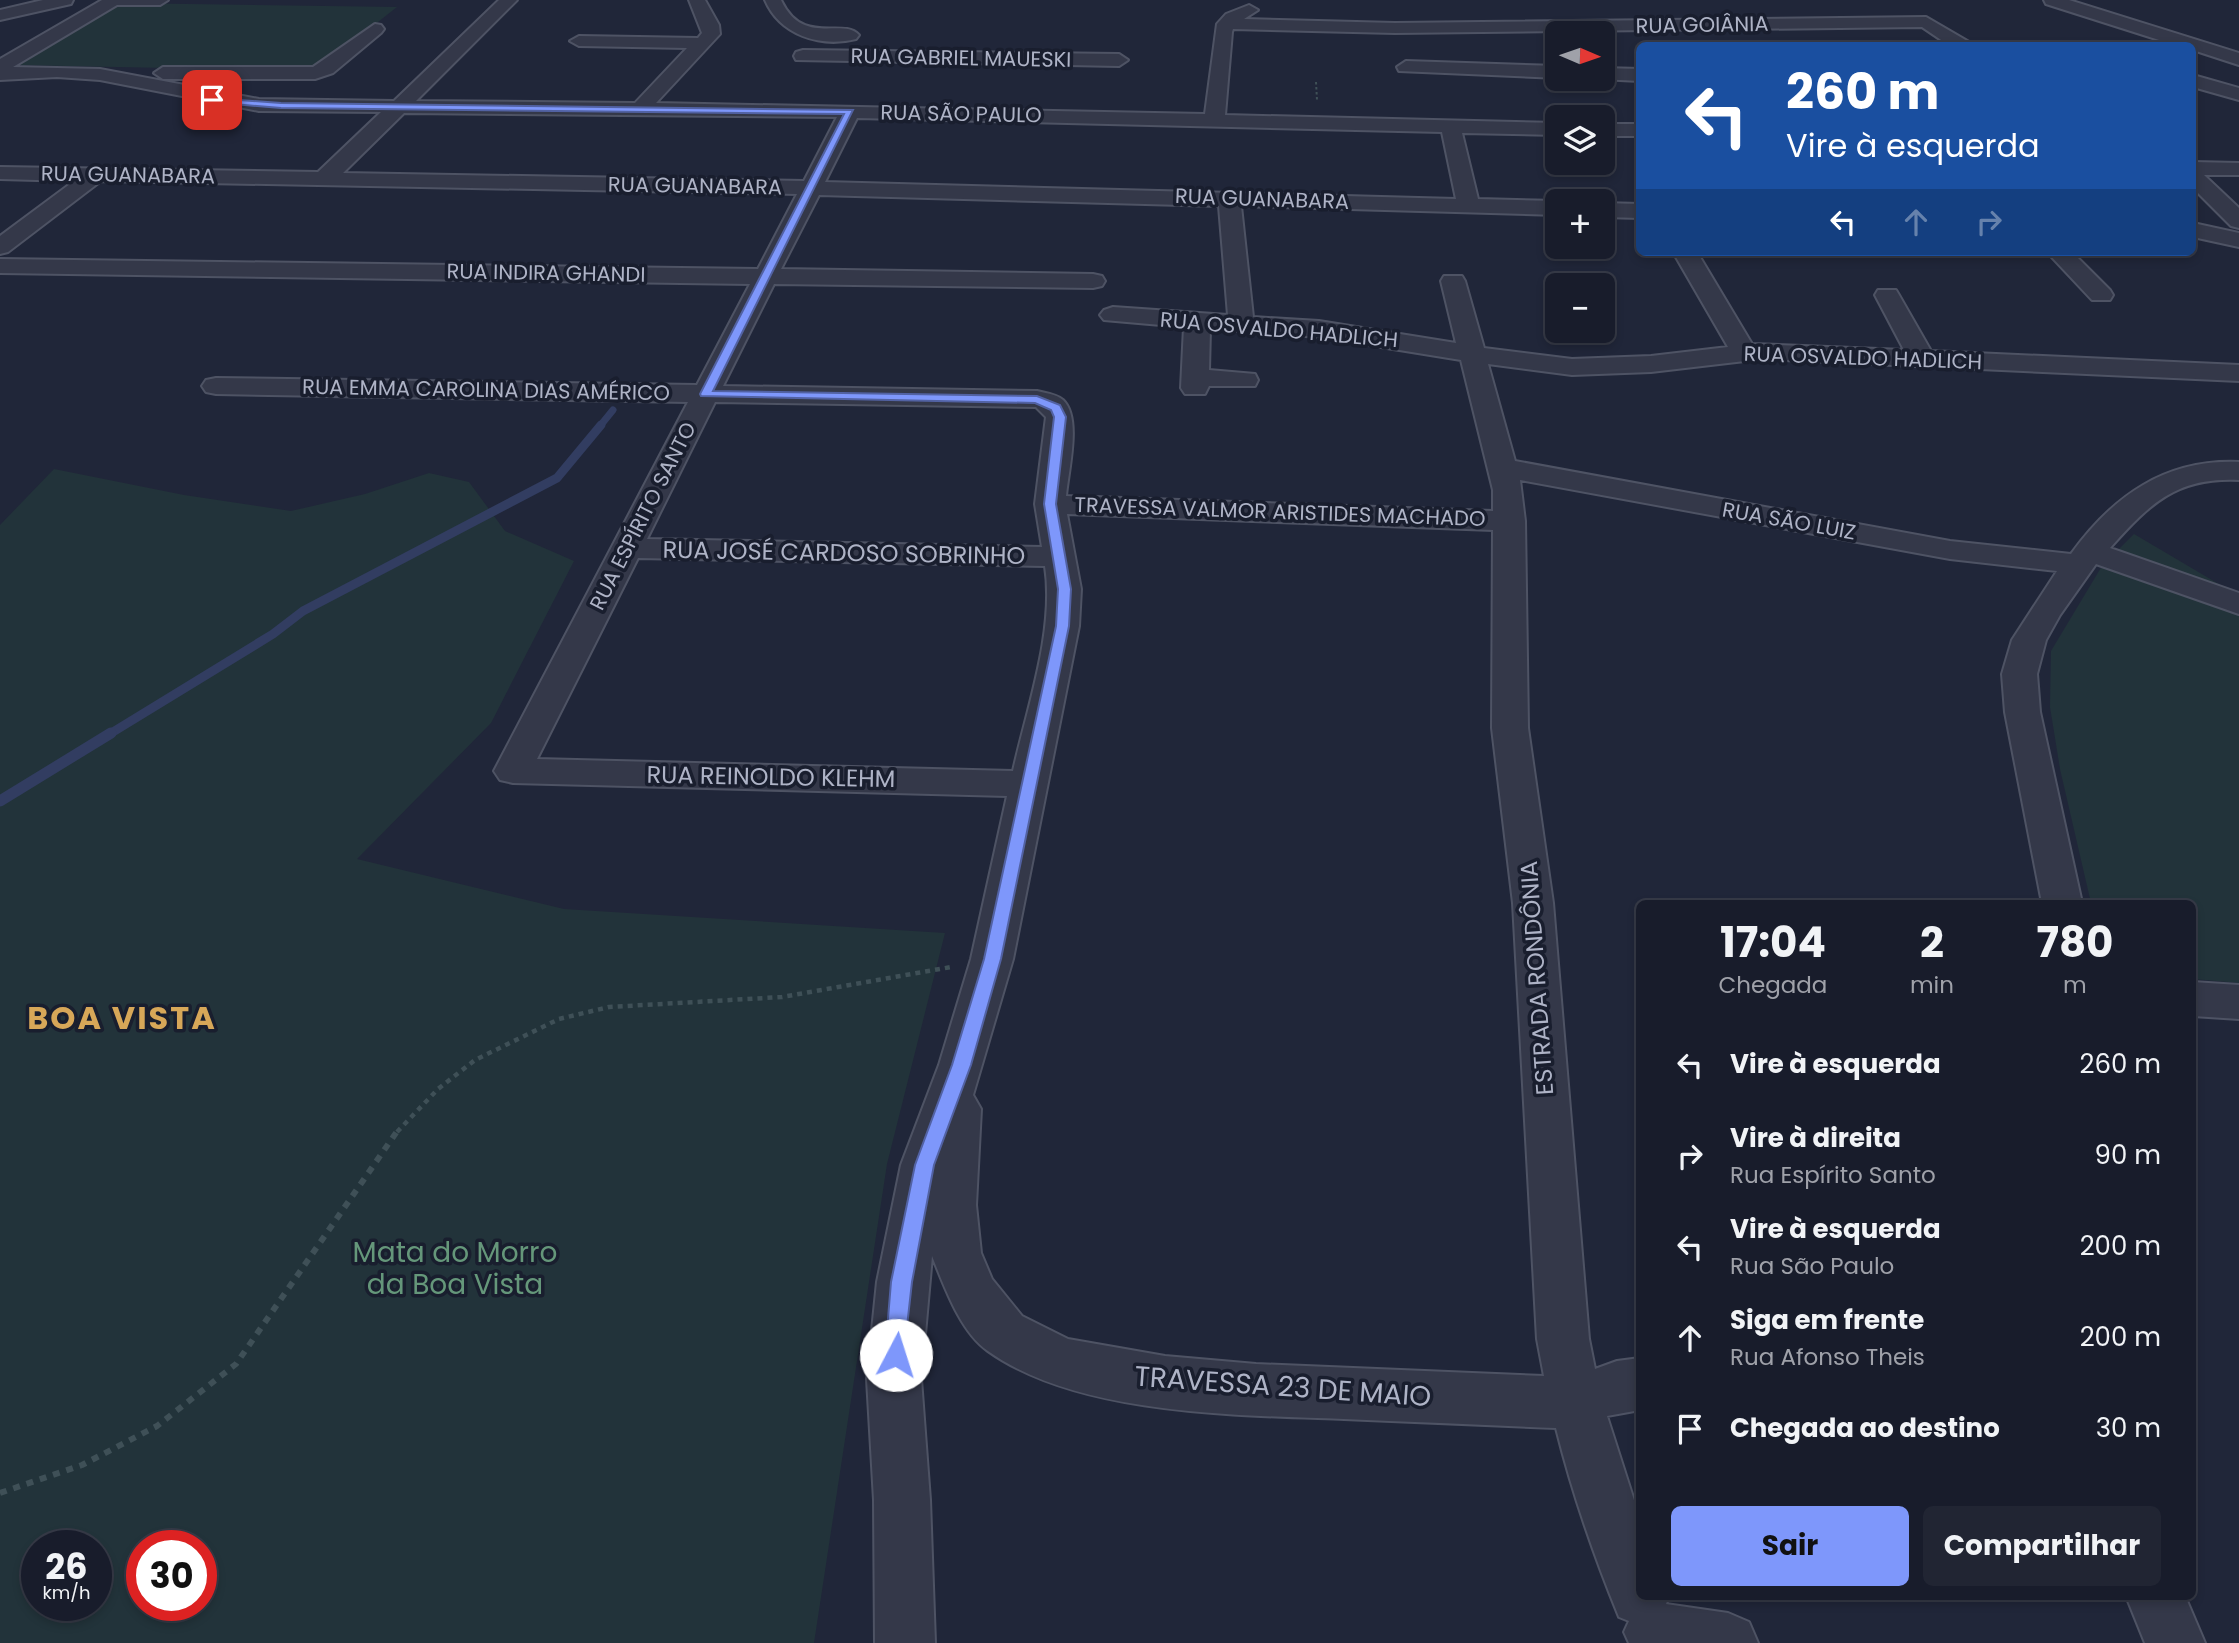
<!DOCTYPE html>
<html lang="pt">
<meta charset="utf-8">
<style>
body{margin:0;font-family:Poppins,sans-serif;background:#212533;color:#f1f3f6;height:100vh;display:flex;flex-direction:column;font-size:26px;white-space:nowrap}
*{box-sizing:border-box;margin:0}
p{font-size:23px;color:#9fa1a9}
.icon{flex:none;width:38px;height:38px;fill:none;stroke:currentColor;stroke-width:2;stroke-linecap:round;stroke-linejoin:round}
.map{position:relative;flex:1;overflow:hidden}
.panel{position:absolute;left:1636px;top:900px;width:560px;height:700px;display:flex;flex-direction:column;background:#181c2b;border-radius:10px;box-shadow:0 4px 10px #0003,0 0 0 2px #363a47}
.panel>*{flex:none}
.hud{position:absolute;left:1636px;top:42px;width:560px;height:214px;border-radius:10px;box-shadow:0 4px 10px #0003,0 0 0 2px #363a47;background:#1a4fa0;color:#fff;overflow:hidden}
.needle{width:46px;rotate:92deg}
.tools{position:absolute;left:1545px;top:21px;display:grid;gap:14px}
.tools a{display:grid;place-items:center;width:70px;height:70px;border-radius:10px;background:#181c2b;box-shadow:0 4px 10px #0003,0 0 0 2px #363a47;font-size:35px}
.speed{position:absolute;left:21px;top:1530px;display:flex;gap:14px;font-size:35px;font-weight:700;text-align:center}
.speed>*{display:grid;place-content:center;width:91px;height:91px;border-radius:50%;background:#181c2b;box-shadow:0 4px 10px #0003,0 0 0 2px #363a47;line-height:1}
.speed small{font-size:18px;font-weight:400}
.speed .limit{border:10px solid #d22;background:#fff;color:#111}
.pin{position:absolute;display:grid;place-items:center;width:60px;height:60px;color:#fff;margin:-30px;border-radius:14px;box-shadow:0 4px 10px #0006}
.me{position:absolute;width:77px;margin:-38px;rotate:5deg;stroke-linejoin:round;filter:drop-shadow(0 0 5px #0008)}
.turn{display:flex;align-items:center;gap:24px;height:147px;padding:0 35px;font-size:32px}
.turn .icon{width:91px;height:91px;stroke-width:2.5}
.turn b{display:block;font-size:49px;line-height:60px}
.lanes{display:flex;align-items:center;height:66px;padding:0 35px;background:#0003;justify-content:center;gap:35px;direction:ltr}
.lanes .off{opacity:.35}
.eta{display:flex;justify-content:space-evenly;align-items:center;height:119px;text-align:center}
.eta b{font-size:42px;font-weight:700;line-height:49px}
.action{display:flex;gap:14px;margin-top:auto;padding:14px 35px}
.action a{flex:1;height:80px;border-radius:10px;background:#7e97fb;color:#111;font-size:28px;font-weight:700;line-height:80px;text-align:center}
.action a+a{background:#212533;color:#f1f3f6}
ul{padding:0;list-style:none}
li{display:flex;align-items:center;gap:21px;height:91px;padding:0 35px}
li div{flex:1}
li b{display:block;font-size:26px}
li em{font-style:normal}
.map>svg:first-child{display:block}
.green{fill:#22333a;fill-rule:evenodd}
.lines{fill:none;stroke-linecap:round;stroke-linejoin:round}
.stream-far2{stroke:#323d61;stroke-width:7}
.stream-far1{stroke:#323d61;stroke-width:9}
.stream{stroke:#323d61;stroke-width:11}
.minor-casing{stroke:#4e5364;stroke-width:4}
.path-far2{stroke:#3f5057;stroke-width:2;stroke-dasharray:2.5 2.5;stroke-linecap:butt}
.path-far1{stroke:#3f5057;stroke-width:4.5;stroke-dasharray:5 5;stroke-linecap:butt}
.path{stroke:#3f5057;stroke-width:6;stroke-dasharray:7 7;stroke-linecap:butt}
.minor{fill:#343849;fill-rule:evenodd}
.route{fill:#7e97fb;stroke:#5262a3;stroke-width:2}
.labels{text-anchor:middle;stroke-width:7;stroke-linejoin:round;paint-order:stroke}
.far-street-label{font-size:21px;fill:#aeb3c6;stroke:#191e2e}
.street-label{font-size:24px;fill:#aeb3c6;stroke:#191e2e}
.near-park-label{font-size:28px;fill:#65977a;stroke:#191e2e}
.near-street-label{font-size:28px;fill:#aeb3c6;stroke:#191e2e}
.district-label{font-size:32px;font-weight:bold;letter-spacing:2px;fill:#d7a758;stroke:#191e2e}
</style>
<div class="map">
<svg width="2239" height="1643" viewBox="0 0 2239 1643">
<rect width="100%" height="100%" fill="#202639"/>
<g class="green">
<path d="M120 3 397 7 316 71 14 65Z"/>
<path d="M54 469 184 495 291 511 365 494 429 473 469 482 505 531 574 561 491 723 357 859 564 909 945 933 887 1164 814 1643H0V525ZM37 1545H96V1605H37ZM142 1545H201V1605H142Z"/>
<path d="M2134 534 2239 596V983L2193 979V903H2091L2060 769 2050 707 2051 651 2102 566Z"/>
</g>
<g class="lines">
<path class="stream-far2" d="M600 426 613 410"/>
<path class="stream-far1" d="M108 735 273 634 303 611 557 478 601 425"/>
<path class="stream" d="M0 801 111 733"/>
<g class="minor-casing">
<g id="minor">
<path d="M43 0H73L71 4 0 20V10Z"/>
<path d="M102 0H168L160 5H117L13 67 100 69 259 99 394 101 499 0H517L416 101 635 103 687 48 579 46 570 41 579 36 698 38 702 33 689 0H705L719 25 720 34 656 103 1205 114 1217 24 1226 14 1249 5 1258 10 1244 19 1395 23 1926 17 1969 42 1972 46H1950L1922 27 1395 33 1233 29 1232 32 1225 115 1558 123V135L1462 133 1478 199 1558 201V215L1241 206 1253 317 1319 321 1456 343 1441 281 1444 276H1462L1465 281 1484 348 1572 359 1651 356 1728 347 1673 252H1697L1752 344 1904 350 1875 295 1878 290H1896L1899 295 1931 351 2239 365V381L1762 359 1651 372 1572 375 1488 364 1515 461 1950 541 2071 554C2113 496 2165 459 2239 462V480C2177 477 2150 503 2110 548L2239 593V614L2096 564 2060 615 2046 640 2037 674 2040 712 2082 903H2042L2005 712 2002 674 2012 640 2057 571 1950 559 1520 480 1525 521 1528 728 1553 903 1589 1339 1595 1369 1617 1361 1640 1358V1410L1607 1416 1640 1519V1596H1669L1666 1604 1728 1613 1749 1622 1758 1643H1629L1624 1632 1629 1621 1619 1617C1594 1556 1572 1492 1556 1428 1485 1425 1414 1422 1344 1419 1236 1415 1078 1415 988 1351 960 1332 944 1285 932 1256L921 1379 930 1500 935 1643H875L874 1500 867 1379 877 1282 901 1165 939 1065 971 959 1007 796 513 783 500 780 494 771 688 402 216 394 206 392 202 386 206 380 216 378 697 385 750 284 0 273V259L758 269 797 194 101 181 8 252 0 254V236L74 181 0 179V167L318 172 381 112 259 111 100 80 57 77 0 80V59ZM404 113 837 117 804 181 343 173ZM857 118 1442 132 1456 199 825 182ZM819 195 1219 206 1228 315 1113 307 1104 310 1100 315 1104 320 1184 327 1181 388 1185 394H1205L1209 386H1255L1258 380 1255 374 1209 370 1210 329 1319 337 1461 360 1493 490V511L1066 496C1068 471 1082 418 1063 400 1056 394 1045 393 1037 391L723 386 774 284 1093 288 1102 286 1105 281 1102 276 1093 274 781 269ZM715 402 1036 407 1046 417 1035 504 1042 547 647 539ZM1067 514 1493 530 1492 728 1513 903 1537 1339 1544 1376 1256 1364 1165 1356 1068 1339 1022 1316 992 1279 981 1253 976 1205 981 1109 973 1095 1013 959 1079 626 1081 589ZM638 558 1045 566C1055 630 1027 708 1013 771L537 759Z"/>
<path d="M765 0H781C803 47 842 17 859 35L856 39C820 48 780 35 765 0Z"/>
<path d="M2044 0H2069L2239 53V65L2193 50V46H2178L2046 4Z"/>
<path d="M375 24 381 25 384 29 381 33 333 73 315 79H163L154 73 163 67H313Z"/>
<path d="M803 50 1119 54 1128 60 1119 66 796 60 794 56 796 52Z"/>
<path d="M1406 61 1558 66V78L1399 71 1397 67Z"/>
<path d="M1603 68 1640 69V81L1599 79H1603Z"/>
<path d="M2193 75 2239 88V100L2193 87Z"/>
<rect x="1603" y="124" width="37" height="12"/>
<path d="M2193 162 2239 163V175H2204L2239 208V228L2231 226 2193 188Z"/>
<path d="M1603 203 1640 204V218L1603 217Z"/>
<path d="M2193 223 2239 233V247L2193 237Z"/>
<path d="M2047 252H2072L2110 290 2113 295 2110 300H2092Z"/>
<path d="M2193 982 2239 985V1019L2193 1016Z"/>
<path d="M2126 1596H2185L2205 1643H2145Z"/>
</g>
</g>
<path class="path-far2" d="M1316 82 1317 100"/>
<path class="path-far1" d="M397 1132 438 1089 475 1060 559 1019 609 1007 782 997 951 967"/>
<path class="path" d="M0 1493 82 1465 157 1426 236 1364 398 1130"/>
<use href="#minor" class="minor"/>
</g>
<path class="route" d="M212 98 281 103 853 110 713 391 1037 396 1060 405 1066 417 1056 504 1071 589 1069 626 1001 959 971 1065 934 1165 912 1282 903 1362 896 1365 888 1362 885 1355 891 1282 915 1165 952 1065 984 959 1056 626 1058 589 1044 504 1054 417 1051 410 1035 403 701 396 700 394 844 114 281 108 209 102Z"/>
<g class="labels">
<g class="far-street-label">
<text transform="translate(1702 25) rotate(-1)" y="7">RUA GOIÂNIA</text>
<text transform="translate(961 58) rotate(1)" y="7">RUA GABRIEL MAUESKI</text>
<text transform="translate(961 114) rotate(1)" y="7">RUA SÃO PAULO</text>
<text transform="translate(128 175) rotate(1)" y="7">RUA GUANABARA</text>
<text transform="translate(695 186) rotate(1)" y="7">RUA GUANABARA</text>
<text transform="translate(1262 199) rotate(2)" y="7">RUA GUANABARA</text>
<text transform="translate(546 273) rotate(1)" y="7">RUA INDIRA GHANDI</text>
<text transform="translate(1279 330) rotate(5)" y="7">RUA OSVALDO HADLICH</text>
<text transform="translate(1863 358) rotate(2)" y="7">RUA OSVALDO HADLICH</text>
<text transform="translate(486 390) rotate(1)" y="7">RUA EMMA CAROLINA DIAS AMÉRICO</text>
<text transform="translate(1280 512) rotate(2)" y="7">TRAVESSA VALMOR ARISTIDES MACHADO</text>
<text transform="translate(643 516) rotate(-63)" y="7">RUA ESPÍRITO SANTO</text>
<text transform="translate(1789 521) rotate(10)" y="7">RUA SÃO LUIZ</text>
</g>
<g class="street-label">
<text transform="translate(844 553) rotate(1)" y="8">RUA JOSÉ CARDOSO SOBRINHO</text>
<text transform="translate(771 777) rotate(1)" y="8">RUA REINOLDO KLEHM</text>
<text transform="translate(1537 978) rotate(-94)" y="8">ESTRADA RONDÔNIA</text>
</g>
<g class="near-park-label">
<text x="455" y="1262">Mata do Morro<tspan x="455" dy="32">da Boa Vista</tspan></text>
</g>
<g class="near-street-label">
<text transform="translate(1283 1386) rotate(4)" y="10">TRAVESSA 23 DE MAIO</text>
</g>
<g class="district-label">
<text x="122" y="1029">BOA VISTA</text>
</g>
</g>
</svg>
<div class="tools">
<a><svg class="needle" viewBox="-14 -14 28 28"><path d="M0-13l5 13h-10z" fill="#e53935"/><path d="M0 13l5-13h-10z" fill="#9fa1a9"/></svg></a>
<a><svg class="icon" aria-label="layers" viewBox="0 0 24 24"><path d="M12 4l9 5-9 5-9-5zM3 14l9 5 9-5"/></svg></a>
<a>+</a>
<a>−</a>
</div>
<div class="speed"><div>26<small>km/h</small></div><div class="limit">30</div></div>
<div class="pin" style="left:212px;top:100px;background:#d93025"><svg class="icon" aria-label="arrive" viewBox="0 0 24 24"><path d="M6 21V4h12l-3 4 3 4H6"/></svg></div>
<svg class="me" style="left:896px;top:1355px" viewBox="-20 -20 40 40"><circle r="19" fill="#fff"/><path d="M0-13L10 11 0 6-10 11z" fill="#7e97fb"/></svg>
<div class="hud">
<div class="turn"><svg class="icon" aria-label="left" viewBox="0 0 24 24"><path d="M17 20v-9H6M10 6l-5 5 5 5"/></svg><div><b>260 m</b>Vire à esquerda</div></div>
<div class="lanes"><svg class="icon" aria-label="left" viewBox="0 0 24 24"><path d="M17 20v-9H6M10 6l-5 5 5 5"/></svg><svg class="icon off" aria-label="ahead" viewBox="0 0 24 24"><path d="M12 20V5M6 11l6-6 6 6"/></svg><svg class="icon off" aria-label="right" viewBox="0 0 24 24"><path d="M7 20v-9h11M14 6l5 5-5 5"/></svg></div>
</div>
<section class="panel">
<div class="eta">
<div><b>17:04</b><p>Chegada</p></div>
<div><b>2</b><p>min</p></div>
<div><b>780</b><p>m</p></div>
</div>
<ul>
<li><svg class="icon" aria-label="left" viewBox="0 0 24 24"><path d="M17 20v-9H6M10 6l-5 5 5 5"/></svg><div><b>Vire à esquerda</b></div><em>260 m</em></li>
<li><svg class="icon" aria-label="right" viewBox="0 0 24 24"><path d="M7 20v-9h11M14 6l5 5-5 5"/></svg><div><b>Vire à direita</b><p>Rua Espírito Santo</p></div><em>90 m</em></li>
<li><svg class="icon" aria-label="left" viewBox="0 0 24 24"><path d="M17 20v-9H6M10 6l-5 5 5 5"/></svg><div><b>Vire à esquerda</b><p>Rua São Paulo</p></div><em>200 m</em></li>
<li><svg class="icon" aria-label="ahead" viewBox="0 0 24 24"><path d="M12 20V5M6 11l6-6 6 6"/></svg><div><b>Siga em frente</b><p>Rua Afonso Theis</p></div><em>200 m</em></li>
<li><svg class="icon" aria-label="arrive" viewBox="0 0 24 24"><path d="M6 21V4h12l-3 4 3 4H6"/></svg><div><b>Chegada ao destino</b></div><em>30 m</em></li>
</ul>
<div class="action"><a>Sair</a><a>Compartilhar</a></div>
</section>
</div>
